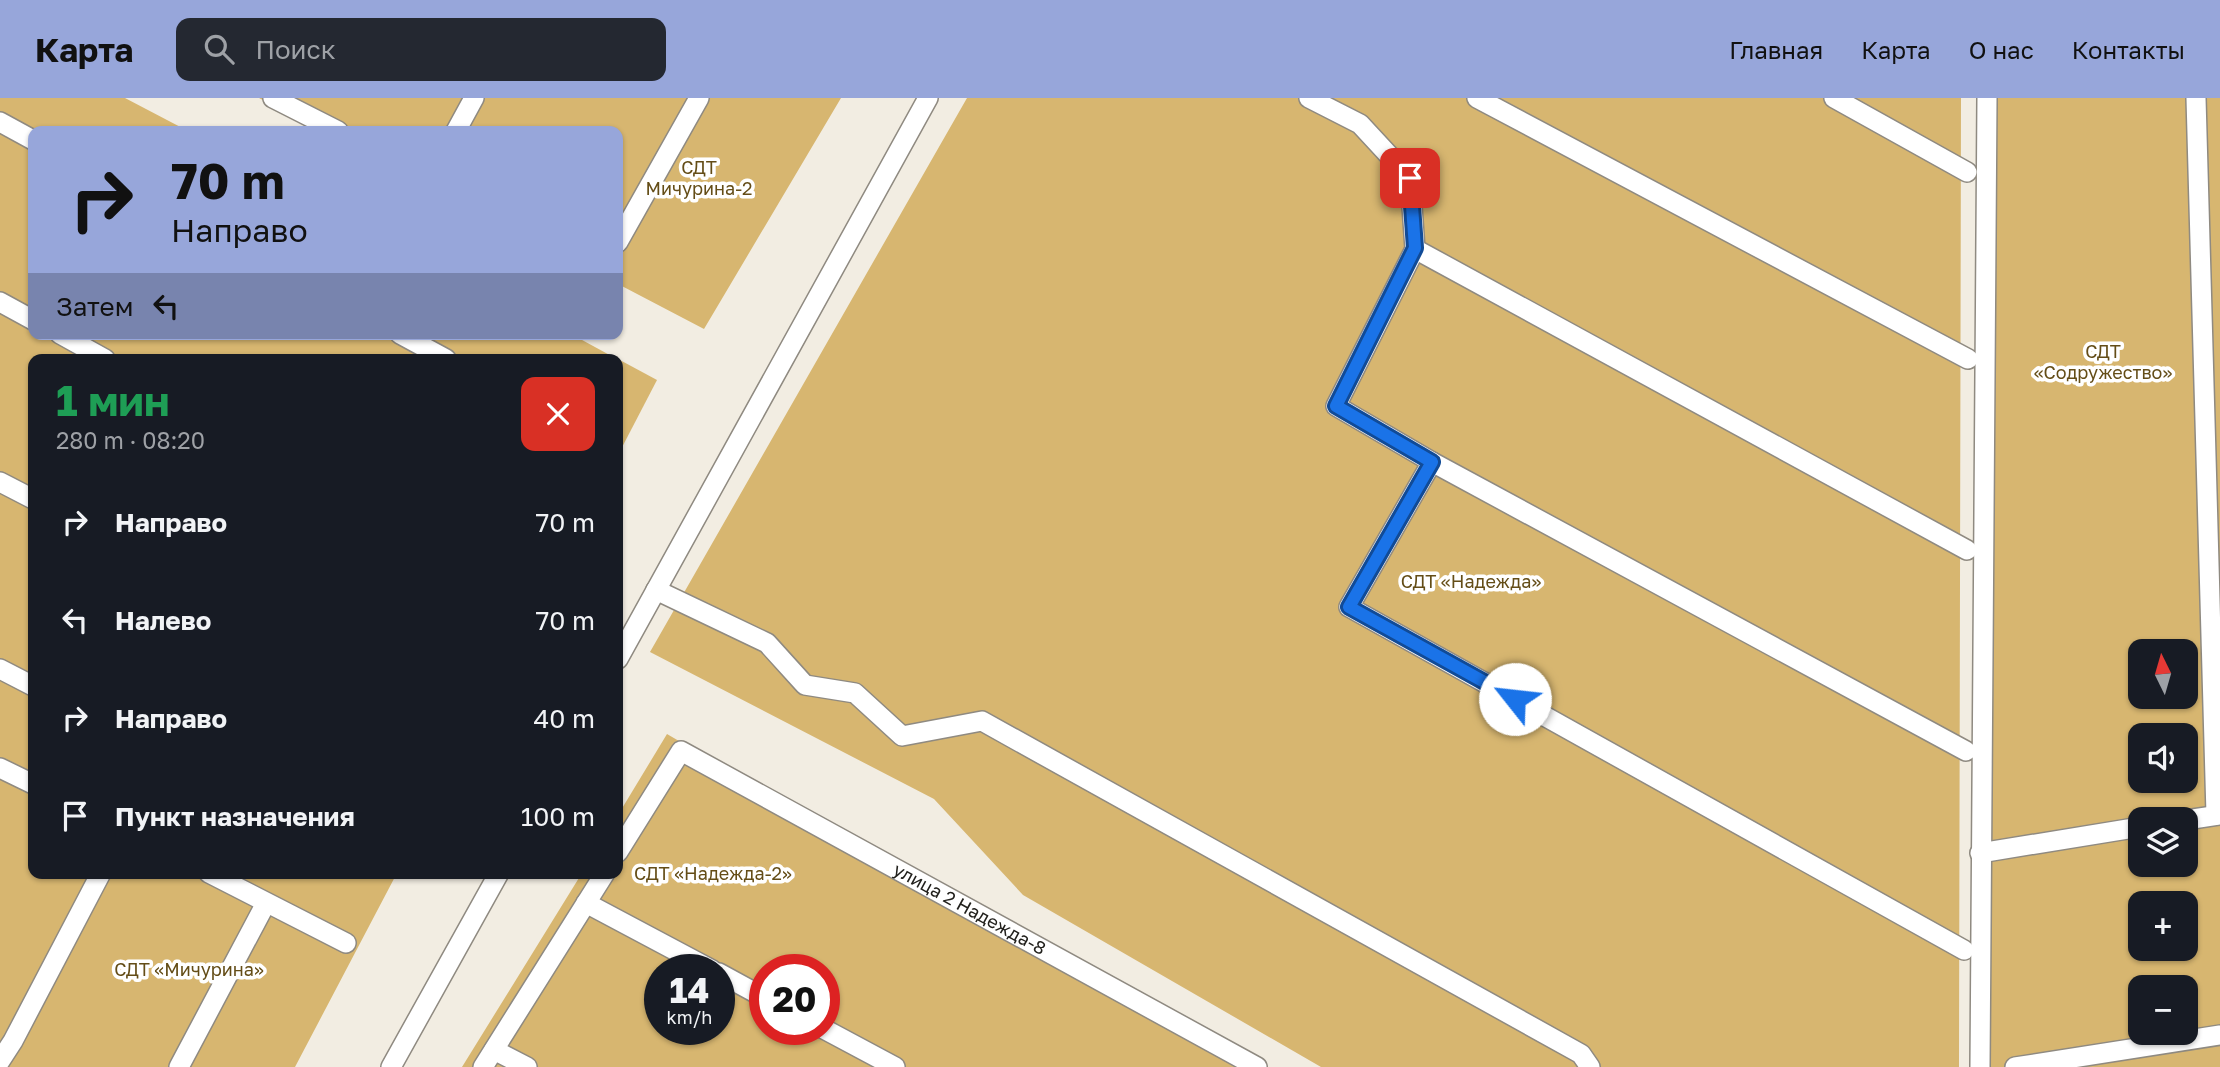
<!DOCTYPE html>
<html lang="ru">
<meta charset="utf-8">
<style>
body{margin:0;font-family:"Golos Text",sans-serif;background:#242831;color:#f1f3f6;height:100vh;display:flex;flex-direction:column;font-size:26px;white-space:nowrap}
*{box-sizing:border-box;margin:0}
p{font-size:23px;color:#9ea1a6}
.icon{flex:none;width:38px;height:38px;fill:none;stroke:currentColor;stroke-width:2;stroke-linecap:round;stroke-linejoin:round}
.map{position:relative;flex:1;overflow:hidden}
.sheet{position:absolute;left:28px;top:256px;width:595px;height:525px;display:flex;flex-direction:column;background:#171b24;border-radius:14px;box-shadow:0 2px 5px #0004}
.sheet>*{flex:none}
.hud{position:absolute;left:28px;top:28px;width:595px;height:214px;border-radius:14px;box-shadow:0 2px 5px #0004;background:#97a6da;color:#111;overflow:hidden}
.needle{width:46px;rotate:355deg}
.controls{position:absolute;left:2128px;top:541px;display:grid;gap:14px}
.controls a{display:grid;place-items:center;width:70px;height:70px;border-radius:14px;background:#171b24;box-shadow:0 2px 5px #0004;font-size:35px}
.speed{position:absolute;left:644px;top:856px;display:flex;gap:14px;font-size:35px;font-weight:700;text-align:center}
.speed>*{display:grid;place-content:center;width:91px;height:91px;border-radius:50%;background:#171b24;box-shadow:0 2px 5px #0004;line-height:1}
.speed small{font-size:18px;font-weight:400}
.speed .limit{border:10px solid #d22;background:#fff;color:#111}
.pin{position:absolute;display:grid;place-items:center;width:60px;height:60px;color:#fff;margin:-30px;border-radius:14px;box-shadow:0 4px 10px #0006}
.me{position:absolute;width:77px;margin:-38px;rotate:299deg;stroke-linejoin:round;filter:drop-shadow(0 0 5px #0008)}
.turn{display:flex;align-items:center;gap:24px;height:147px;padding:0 28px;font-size:32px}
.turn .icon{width:91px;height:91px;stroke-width:2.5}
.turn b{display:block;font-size:49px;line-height:60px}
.then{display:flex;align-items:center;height:66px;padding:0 28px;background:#0003;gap:14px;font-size:26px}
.round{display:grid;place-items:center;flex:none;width:74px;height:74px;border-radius:14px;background:#242831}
.overview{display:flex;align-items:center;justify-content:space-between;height:119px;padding:0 28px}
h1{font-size:42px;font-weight:700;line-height:52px;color:#1e9e55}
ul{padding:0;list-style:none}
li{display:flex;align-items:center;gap:21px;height:98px;padding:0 28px}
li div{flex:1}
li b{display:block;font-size:26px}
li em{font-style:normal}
header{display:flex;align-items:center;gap:42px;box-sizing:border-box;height:98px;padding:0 35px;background:#97a6da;color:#111}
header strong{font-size:33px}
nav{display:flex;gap:38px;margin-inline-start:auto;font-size:24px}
.search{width:490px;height:63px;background:#242831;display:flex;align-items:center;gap:18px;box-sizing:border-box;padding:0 24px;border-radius:14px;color:#9ea1a6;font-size:26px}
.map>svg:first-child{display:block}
.green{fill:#d7b670;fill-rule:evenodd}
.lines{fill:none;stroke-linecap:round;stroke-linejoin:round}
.minor-casing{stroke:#8f8a81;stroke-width:22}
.minor{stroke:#fff;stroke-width:19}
.route-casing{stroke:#114b97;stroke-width:18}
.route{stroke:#1a73e8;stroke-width:12}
.labels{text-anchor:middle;stroke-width:7;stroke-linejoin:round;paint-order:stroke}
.park-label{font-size:18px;fill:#644d17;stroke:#fff}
.street-label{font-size:18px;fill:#21201c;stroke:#fff}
</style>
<header>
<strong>Карта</strong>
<div class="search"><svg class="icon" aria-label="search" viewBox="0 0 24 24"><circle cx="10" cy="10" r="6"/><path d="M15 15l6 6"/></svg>Поиск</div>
<nav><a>Главная</a><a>Карта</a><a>О нас</a><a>Контакты</a></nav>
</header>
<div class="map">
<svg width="2220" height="969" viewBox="0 0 2220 969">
<rect width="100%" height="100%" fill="#f2ede2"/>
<g class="green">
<path d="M0 0H125L188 33H33V236H571L617 261H33V775H397L295 969H0Z"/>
<path d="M259 0H841L704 231 618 186V33H323Z"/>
<path d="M967 0H1961L1959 969H1321L1023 797 934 701 650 554Z"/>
<path d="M1988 0H2220V969H1989ZM2140 553H2186V598H2140ZM2140 637H2186V682H2140ZM2140 721H2186V766H2140ZM2140 805H2186V850H2140ZM2140 889H2186V934H2140Z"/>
<path d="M618 261 657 282 618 357Z"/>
<path d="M667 636 1236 969H462L582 775H618V717ZM660 872H719V931H660ZM765 872H824V931H765Z"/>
</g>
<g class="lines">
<g class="minor-casing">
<g id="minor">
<path d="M273 0 338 33"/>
<path d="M1309 0 1360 26 1410 80 1415 151 1336 308 1432 364 1349 509 1964 852"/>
<path d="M1477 0 1968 261"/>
<path d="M1834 0 1967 74"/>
<path d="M2196 0 2216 717"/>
<path d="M0 24 33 42"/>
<path d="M456 33 474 0"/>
<path d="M618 144 699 0"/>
<path d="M1415 151 1967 452"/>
<path d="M0 204 33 222"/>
<path d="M60 236 105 261"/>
<path d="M400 236 446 261"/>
<path d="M1432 364 1966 653"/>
<path d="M0 384 33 401"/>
<path d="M656 492 767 545 805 587 855 595 902 638 982 623 1581 956 1590 969"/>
<path d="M618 561 928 0"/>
<path d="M0 571 33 588"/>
<path d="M0 670 33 686"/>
<path d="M2186 722 2220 717"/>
<path id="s1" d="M618 754 681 653 1257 969"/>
<path d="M1980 755 2140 729"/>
<path d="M209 775 346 845"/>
<path d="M586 805 712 872"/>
<path d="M719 875 765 900"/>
<path d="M824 931 895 969"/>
<path d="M494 952 527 969"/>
<path d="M0 963 13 943 101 775"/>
<path d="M179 969 266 805"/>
<path d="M391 969 499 775"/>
<path d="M483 969 605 775"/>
<path d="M1980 969 1987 0"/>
<path d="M2015 969 2220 937"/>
</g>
</g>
<use href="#minor" class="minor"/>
</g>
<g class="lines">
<g class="route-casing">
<path id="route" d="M1410 80 1415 150 1336 308 1432 364 1349 509 1515 601"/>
</g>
<use href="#route" class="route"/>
</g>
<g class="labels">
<g class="park-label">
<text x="699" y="76">СДТ<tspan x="699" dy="21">Мичурина-2</tspan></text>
<text x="2103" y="260">СДТ<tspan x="2103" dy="21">«Содружество»</tspan></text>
<text x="1471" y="490">СДТ «Надежда»</text>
<text x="713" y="782">СДТ «Надежда-2»</text>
<text x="189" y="878">СДТ «Мичурина»</text>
</g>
<g class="street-label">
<text dy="6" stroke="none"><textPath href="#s1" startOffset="448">улица 2 Надежда-8</textPath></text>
</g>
</g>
</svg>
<div class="controls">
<a><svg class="needle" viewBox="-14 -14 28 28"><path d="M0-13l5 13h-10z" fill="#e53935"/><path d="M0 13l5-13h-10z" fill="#9ea1a6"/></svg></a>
<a><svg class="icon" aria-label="sound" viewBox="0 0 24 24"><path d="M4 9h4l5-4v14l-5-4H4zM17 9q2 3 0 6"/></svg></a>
<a><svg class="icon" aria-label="layers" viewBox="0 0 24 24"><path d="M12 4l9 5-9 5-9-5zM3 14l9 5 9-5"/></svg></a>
<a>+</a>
<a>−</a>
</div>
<div class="speed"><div>14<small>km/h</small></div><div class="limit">20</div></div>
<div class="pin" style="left:1410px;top:80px;background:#d93025"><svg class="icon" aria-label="arrive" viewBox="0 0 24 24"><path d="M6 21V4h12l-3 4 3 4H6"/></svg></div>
<svg class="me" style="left:1515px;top:601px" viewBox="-20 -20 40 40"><circle r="19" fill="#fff"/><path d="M0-13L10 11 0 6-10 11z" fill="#1a73e8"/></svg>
<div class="hud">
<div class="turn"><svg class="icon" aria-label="right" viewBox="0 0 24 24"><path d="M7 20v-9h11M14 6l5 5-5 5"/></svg><div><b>70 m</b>Направо</div></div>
<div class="then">Затем<svg class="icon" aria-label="left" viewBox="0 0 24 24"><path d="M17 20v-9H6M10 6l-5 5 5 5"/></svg></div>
</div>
<section class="sheet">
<div class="overview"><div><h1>1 мин</h1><p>280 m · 08:20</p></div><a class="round" style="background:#d93025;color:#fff"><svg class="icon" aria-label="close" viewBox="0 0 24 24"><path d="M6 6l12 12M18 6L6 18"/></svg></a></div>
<ul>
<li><svg class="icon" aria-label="right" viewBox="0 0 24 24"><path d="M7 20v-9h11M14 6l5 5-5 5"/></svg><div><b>Направо</b></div><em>70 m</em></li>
<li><svg class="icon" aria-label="left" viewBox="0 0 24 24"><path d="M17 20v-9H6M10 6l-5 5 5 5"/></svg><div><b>Налево</b></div><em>70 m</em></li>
<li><svg class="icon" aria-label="right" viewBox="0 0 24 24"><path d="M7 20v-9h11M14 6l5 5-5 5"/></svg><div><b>Направо</b></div><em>40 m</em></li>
<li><svg class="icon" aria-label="arrive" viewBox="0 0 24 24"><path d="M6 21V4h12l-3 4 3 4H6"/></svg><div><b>Пункт назначения</b></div><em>100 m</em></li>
</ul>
</section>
</div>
